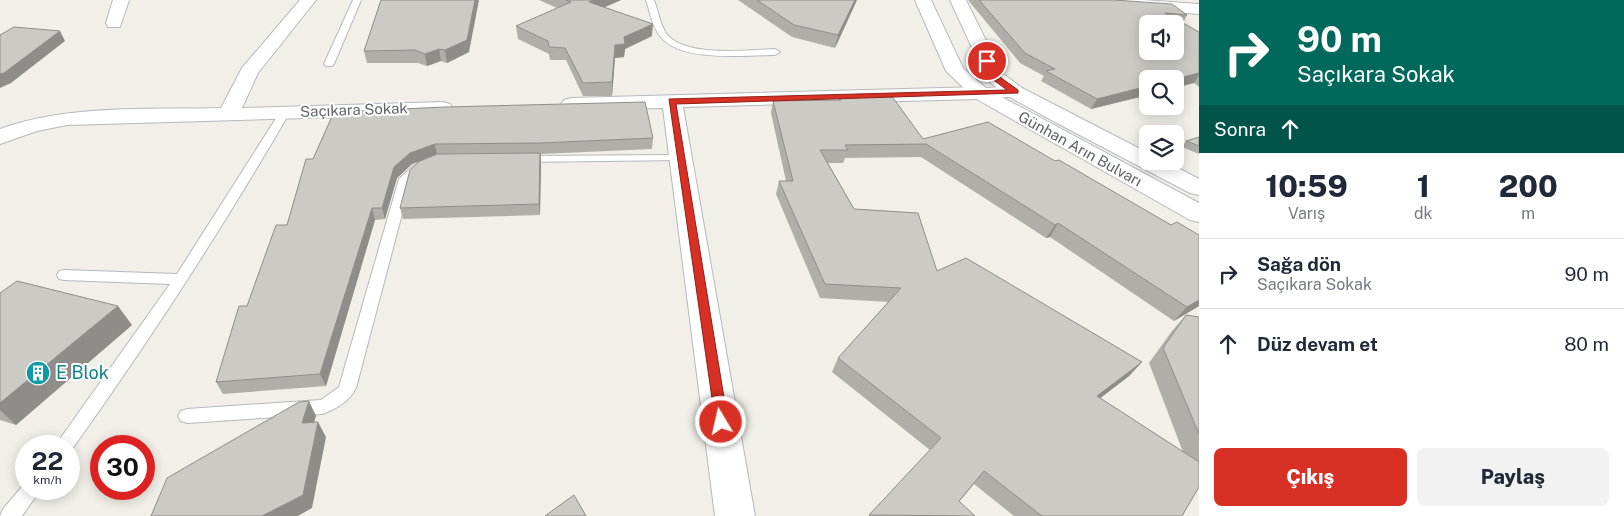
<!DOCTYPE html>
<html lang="tr">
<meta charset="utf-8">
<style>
body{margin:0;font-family:"Public Sans",sans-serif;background:#f2f2f3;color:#1f2937;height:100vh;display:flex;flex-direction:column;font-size:19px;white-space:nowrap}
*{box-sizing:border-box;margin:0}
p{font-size:16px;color:#747a83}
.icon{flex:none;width:28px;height:28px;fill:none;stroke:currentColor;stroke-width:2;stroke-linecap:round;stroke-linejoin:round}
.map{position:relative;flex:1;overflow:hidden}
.sheet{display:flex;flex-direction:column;background:#fff;width:425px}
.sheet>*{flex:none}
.guide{background:#00695c;color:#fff;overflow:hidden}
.buttons{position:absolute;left:1139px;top:15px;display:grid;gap:10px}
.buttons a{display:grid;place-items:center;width:45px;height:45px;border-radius:8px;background:#fff;box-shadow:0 2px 12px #0003;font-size:25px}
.speed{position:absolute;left:15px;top:435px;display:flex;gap:10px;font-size:25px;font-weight:700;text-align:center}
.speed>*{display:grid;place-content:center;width:65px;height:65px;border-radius:50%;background:#fff;box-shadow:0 2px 12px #0003;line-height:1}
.speed small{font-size:12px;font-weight:400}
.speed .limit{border:8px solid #d22;background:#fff;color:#111}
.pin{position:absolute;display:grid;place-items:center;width:42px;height:42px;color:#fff;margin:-21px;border:2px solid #fff;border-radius:50%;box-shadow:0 1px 5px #0007}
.me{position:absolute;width:55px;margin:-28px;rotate:351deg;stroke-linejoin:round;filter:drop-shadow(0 0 4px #0008)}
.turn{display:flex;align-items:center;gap:18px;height:105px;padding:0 15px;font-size:22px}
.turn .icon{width:65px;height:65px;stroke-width:2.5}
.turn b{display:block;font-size:35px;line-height:42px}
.then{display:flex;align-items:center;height:48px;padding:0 15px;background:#0003;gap:10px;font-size:19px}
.eta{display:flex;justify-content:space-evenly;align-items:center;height:85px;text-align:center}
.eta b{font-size:30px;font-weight:800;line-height:35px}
.action{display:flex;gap:10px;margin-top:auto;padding:10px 15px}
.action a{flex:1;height:58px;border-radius:8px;background:#d93025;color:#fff;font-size:20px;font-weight:800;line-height:58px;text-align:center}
.action a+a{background:#f2f2f3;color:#1f2937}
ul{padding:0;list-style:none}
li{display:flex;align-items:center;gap:15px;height:70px;padding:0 15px;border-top:1px solid #e0e1e3}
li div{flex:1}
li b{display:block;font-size:19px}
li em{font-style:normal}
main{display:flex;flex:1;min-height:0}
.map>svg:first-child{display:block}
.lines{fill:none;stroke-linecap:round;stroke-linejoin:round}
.service-casing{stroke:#b5b8bc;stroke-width:2}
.minor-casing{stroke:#b5b8bc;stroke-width:2}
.tertiary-casing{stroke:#b5b8bc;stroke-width:2}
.secondary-casing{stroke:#b6babf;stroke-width:2}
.service{fill:#fff;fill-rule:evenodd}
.minor{fill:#fff;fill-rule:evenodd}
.tertiary{fill:#fff;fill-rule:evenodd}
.secondary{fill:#fff;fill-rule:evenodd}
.wall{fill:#afaea9}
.shaded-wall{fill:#8f8d8a}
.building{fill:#cccac5;stroke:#8f8d8a;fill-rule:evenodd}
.route{fill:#d93025;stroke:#8d1f18}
.labels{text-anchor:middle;stroke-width:4;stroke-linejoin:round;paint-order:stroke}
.far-street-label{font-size:15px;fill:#5f6368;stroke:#fff}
.culture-label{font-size:18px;fill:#0d838f;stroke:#fff;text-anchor:start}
</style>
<main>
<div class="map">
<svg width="1199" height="516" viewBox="0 0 1199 516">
<rect width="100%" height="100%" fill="#f1efe8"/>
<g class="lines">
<g class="service-casing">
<g id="service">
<path d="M353 0H361L334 64 332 66H326L324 64Z"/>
<path d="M646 0H654C658 10 660 24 666 33 684 58 748 50 775 49L780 52 775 55C745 55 680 63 660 36 652 26 650 12 646 0Z"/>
<path d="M285 109 290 112C222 229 149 342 70 452H69V446H55L170 284 64 280 59 279 57 275 59 271 64 270 177 274 280 112Z"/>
<path d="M680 155 686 158 684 160 522 162 516 159 522 156Z"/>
<path d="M424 161 430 164 411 180 356 388C349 402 336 409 322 414L187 423 181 421 178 416 181 411 187 409 321 400 339 387 399 179 413 166Z"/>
<path d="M26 482V489H41L22 516H0L3 509Z"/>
</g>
</g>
<g class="minor-casing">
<g id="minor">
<path d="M113 0H129L120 27H108L106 23Z"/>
<path d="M300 0H316L258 73 242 108 443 102 450 104 453 108 450 112 443 114 67 125 37 131 0 144V129C68 104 149 110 221 108L242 68Z"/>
<path d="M1071 0H1143L1199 4V14L1079 5 1073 3Z"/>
<path d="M980 87 987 89 990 93 987 97 980 99 683 107 755 516H715L663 108 571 110 564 108 561 104 564 100 571 98Z"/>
</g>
</g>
<g class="tertiary-casing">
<path id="tertiary" d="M1015 86 1022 88 1025 92 1022 96 980 99 973 97 970 93 973 89Z"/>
</g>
<g class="secondary-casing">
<g id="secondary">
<path d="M915 0H931L963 68 987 89 1199 203V222L1190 220 973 97 946 71Z"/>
<path d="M950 0H966L1002 73 1022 88 1148 153V161H1165L1199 179V195L1190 193 1055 122 1008 96 987 80Z"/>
</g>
</g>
<use href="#service" class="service"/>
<use href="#minor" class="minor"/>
<use href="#tertiary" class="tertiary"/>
<use href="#secondary" class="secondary"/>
</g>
<g class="wall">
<path d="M381 0 469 52 447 63 441 61 427 66 418 63H367L364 51Z"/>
<path d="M539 0H621L605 7 652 36 625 49 624 57 615 58 612 96H583L566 60H550L549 54 518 39 516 26 557 8Z"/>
<path d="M738 0H857L835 48 792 37Z"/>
<path d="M968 0H1114L1187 15 1183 23 1199 32V87L1194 83 1148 79V95L1091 109 1041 81 1044 76 1020 63Z"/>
<path d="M839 97 923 139 1055 161 1171 225 1199 235V306L1174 321 1050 237 1046 238 921 157 845 158 843 163H828L854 209 937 271 1142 362 1129 376 1100 398 1183 452 1149 363 1172 331 1186 315 1199 317V487L1182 516H1014L974 484 959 502 975 516H869L930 450 832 372 838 358 889 302 820 298 776 194 779 181H786L771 113 773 101 838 100Z"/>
<path d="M334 112 653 138 652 149 541 154V164L540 215 403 219 400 208 418 162 412 164 397 178 385 219 375 220 326 386 223 394 216 382 247 306 287 225 313 159Z"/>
<path d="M1199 137V154L1182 147 1186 141Z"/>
<path d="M0 293 132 325 16 425 0 420Z"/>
</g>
<g class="shaded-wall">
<path d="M475 0H479L469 52 447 63 445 50Z"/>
<path d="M593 0H621L589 14V2Z"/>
<path d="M855 0H857L835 48 838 35Z"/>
<path d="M653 24 652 36 625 49 624 57 615 58 612 96V82L615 45 624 37Z"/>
<path d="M60 31 65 41 11 83 0 88V74Z"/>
<path d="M439 49 441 61 427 66 425 54Z"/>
<path d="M1199 73V75L1194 83 1175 88V79Z"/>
<path d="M1148 86V95L1091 109 1097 99Z"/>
<path d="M435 144 437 155 412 164 397 178 385 219 382 208 394 167 410 153Z"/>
<path d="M540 153 541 164 540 215 539 204Z"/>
<path d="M372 208 375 220 326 386 320 374Z"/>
<path d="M1058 223 1050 237 1046 238 1055 225Z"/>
<path d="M1199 300V306L1174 321 1187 307Z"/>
<path d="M118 306 132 325 16 425 0 410V403Z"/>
<path d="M1142 362 1129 376 1085 410 1097 396Z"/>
<path d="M309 401 316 416 310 437 302 423Z"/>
<path d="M318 422 326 437 312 508 298 516H262Z"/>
</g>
<g class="building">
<path d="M381 0H475L467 40 445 50 439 49 425 54 415 50 364 51Z"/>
<path d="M566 0H593L589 2 653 24 624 37 625 44 615 45 612 82 583 83 565 48 549 47 548 41 516 26 571 2Z"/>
<path d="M757 0H855L838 35 794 25Z"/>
<path d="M979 0H1114L1172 4 1187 15 1165 13 1199 32V73L1175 79H1148V86L1097 99 1046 71 1055 69 1025 53ZM1148 24H1175V51H1148Z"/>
<path d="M14 27 60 31 4 73 0 74V35Z"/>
<path d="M891 95 923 139 988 122 1055 161 1059 160 1171 225 1177 222 1199 235V300L1187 307 1058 223 1055 225 926 144 845 145 848 150H820L854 209 918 213 937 271 966 258 1142 362 1097 396 1199 462V487L1182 516H1042L984 471 959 501 975 516 869 515 941 438 838 358 901 288 825 284 779 181H793L773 101 841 100 839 97Z"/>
<path d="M645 102 653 138 541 143 435 144 410 153 394 167 382 208H372L320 374 216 382 239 306H247L276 225H287L306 159H313L334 112 445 107Z"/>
<path d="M1199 137V146L1186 141Z"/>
<path d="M540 153 539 204 400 208 410 170 420 161 437 154Z"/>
<path d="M17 281 118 306 0 403V293Z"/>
<path d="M1186 315 1199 317V434L1163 348Z"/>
<path d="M309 401 302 423 318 422 303 495 262 516H151L167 478 299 402Z"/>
<path d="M574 495 586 516H545Z"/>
</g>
<path class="route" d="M987 59 990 61 997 75 1018 90V93L676 104 728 422 726 426 721 428 716 426 669 99 1007 90 991 78 983 61Z"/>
<defs>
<g id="building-disc" transform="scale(1.25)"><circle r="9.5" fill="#0f9aa8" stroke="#fff"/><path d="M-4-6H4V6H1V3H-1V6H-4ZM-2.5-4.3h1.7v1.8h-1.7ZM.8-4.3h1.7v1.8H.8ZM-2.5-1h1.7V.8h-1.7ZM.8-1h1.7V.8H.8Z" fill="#fff"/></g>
</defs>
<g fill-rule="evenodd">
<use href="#building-disc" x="38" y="373"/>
</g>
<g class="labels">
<g class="far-street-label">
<text transform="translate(354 110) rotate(-2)" y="5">Saçıkara Sokak</text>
<text transform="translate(1080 149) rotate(29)" y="5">Günhan Arın Bulvarı</text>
</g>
<g class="culture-label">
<text x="56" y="379">E Blok</text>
</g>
</g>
</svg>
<div class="buttons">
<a><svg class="icon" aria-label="sound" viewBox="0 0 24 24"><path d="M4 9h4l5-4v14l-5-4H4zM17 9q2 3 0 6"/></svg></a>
<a><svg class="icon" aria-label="search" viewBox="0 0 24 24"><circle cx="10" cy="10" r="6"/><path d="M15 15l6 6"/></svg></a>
<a><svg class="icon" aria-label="layers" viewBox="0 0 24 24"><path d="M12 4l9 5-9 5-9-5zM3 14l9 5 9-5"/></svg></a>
</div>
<div class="speed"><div>22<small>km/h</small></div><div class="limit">30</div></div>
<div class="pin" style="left:987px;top:61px;background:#d93025"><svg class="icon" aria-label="arrive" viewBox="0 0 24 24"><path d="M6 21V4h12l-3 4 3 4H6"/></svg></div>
<svg class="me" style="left:721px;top:422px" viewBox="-20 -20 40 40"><circle r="17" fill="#d93025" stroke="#fff" stroke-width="3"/><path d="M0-11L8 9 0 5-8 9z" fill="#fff"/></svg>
</div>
<section class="sheet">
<div class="guide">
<div class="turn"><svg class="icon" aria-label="right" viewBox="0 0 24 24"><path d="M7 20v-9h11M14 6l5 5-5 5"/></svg><div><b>90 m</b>Saçıkara Sokak</div></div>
<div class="then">Sonra<svg class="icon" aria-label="ahead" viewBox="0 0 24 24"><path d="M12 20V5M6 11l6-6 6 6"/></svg></div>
</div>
<div class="eta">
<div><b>10:59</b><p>Varış</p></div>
<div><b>1</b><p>dk</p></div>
<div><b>200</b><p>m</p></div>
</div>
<ul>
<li><svg class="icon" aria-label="right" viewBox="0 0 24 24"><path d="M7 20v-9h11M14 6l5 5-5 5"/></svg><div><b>Sağa dön</b><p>Saçıkara Sokak</p></div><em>90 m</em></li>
<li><svg class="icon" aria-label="ahead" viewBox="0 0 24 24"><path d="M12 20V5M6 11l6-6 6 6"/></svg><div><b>Düz devam et</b></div><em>80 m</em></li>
</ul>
<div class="action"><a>Çıkış</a><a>Paylaş</a></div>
</section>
</main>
